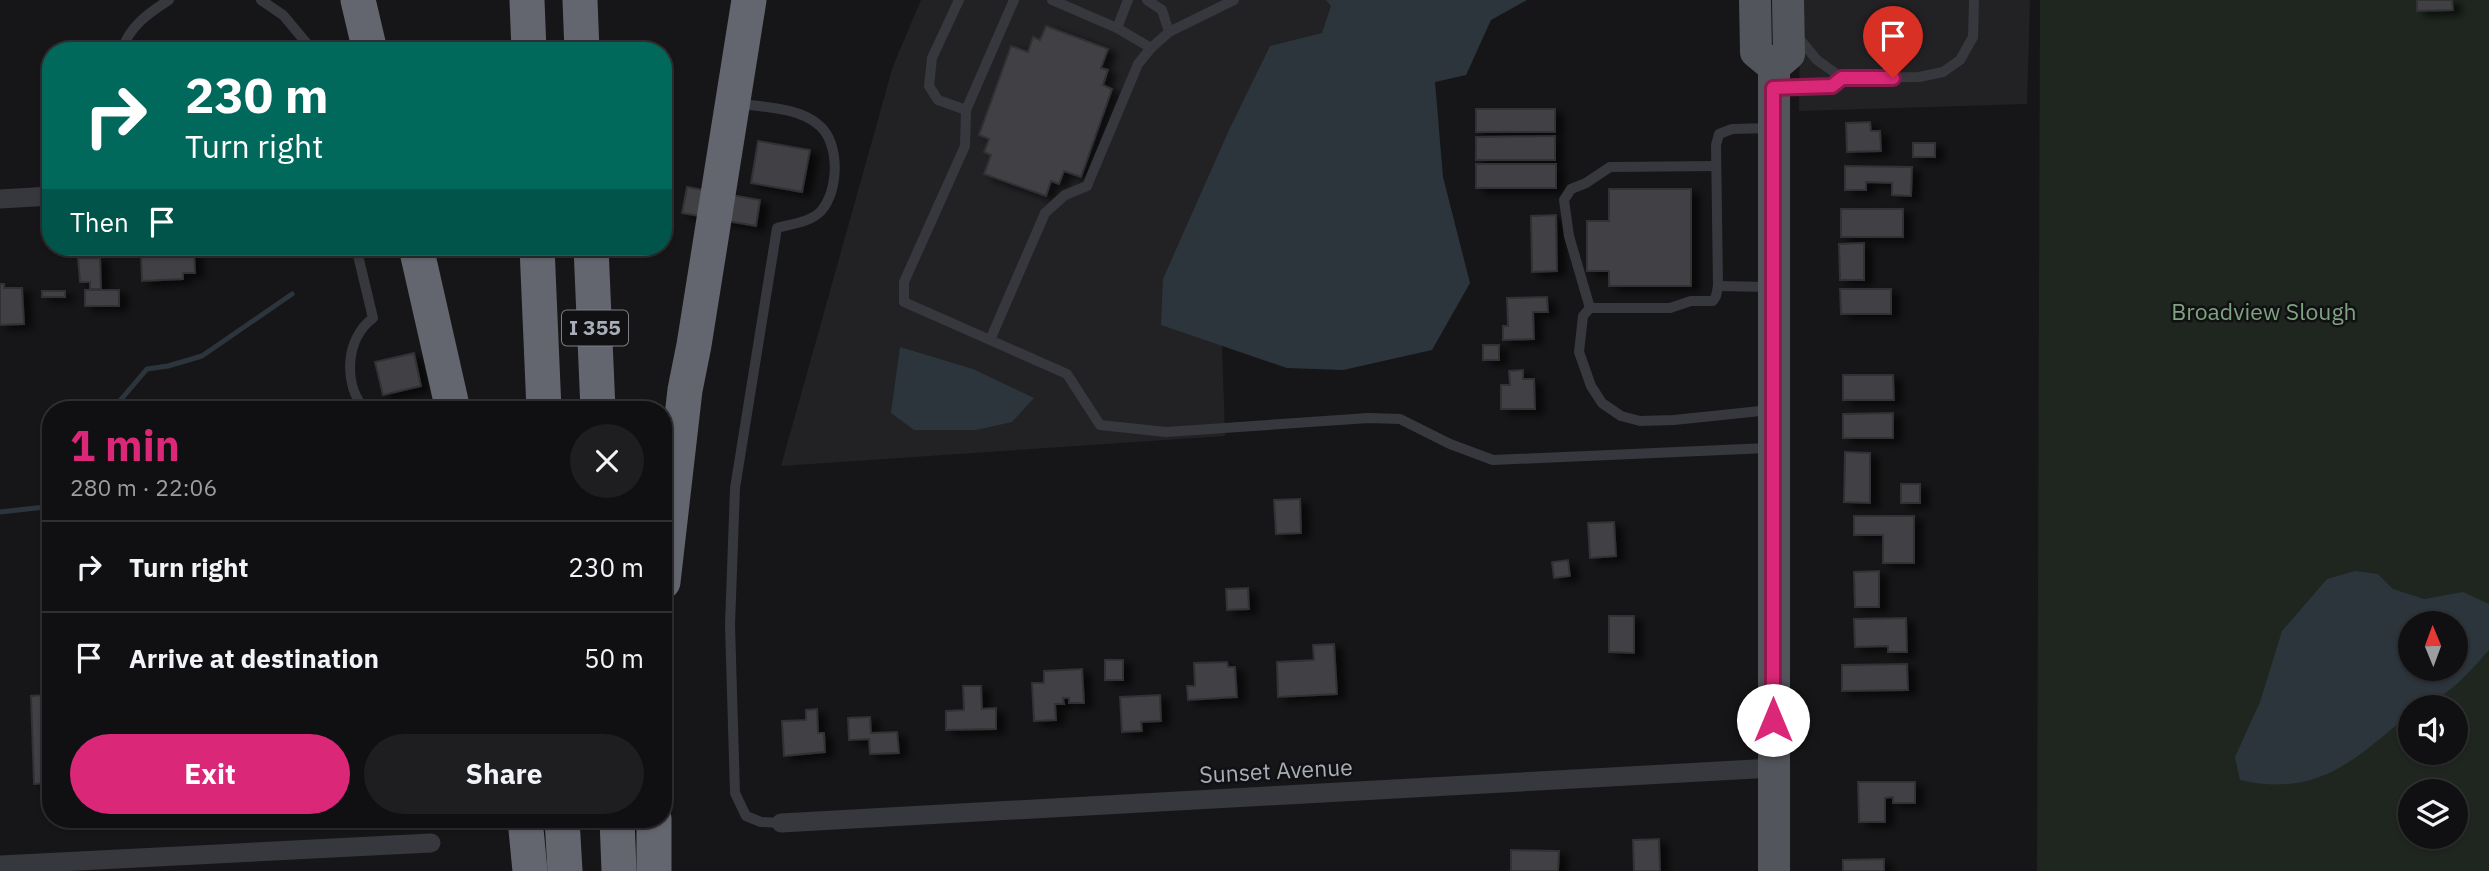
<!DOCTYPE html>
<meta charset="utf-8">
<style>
body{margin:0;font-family:"IBM Plex Sans",sans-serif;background:#1e1e20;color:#f1f3f6;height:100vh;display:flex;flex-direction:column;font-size:26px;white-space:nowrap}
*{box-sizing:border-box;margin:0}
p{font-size:23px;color:#9c9d9f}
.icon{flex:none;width:38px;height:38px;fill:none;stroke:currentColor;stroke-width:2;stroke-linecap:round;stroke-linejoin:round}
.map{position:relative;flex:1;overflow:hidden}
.panel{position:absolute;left:42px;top:401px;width:630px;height:427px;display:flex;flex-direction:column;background:#101012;border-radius:28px;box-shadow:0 2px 5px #0004,0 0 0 2px #303032}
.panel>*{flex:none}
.guide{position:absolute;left:42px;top:42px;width:630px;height:214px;border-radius:28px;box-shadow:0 2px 5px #0004,0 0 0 2px #303032;background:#00695c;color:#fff;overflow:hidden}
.needle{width:46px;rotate:359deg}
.fabs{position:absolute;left:2398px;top:611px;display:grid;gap:14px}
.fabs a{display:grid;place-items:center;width:70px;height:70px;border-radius:50%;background:#101012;box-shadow:0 2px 5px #0004,0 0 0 2px #303032;font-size:35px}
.pin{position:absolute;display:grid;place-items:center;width:60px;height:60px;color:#fff;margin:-72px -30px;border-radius:50% 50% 50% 0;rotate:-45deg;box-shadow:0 0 7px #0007}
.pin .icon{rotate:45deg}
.me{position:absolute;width:77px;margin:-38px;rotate:0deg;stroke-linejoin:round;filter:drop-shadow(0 0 5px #0008)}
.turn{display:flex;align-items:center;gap:24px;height:147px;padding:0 28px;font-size:32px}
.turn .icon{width:91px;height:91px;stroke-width:2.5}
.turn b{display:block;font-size:49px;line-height:60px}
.then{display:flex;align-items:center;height:66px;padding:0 28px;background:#0003;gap:14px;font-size:26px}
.round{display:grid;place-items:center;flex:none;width:74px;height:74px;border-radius:37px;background:#1e1e20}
.summary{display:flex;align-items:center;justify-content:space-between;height:119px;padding:0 28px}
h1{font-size:42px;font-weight:800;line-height:52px;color:#db2777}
.action{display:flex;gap:14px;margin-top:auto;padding:14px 28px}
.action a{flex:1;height:80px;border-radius:42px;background:#db2777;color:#fff;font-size:28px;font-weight:800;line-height:80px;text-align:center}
.action a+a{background:#1e1e20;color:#f1f3f6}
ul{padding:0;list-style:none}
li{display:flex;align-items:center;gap:21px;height:91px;padding:0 28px;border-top:2px solid #303032}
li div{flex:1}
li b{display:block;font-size:26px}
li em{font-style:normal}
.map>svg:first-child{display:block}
.built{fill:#222225}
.green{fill:#1e261f;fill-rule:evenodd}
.water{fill:#2c353c;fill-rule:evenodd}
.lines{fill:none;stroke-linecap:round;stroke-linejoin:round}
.stream{stroke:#2c353c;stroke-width:5}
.building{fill:#404145;stroke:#303034;stroke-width:2;filter:url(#shadow)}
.service{stroke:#37383d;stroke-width:10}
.minor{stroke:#37383d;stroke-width:19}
.primary{stroke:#53555c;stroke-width:32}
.motorway{stroke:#63666e;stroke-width:35}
.route-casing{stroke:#8e194d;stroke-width:18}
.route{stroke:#db2777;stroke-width:12}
.labels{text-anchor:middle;stroke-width:5;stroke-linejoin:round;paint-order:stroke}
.shield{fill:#111113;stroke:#7b7e86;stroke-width:2}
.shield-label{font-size:21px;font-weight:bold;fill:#a8adb8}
.park-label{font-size:23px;fill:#7fa381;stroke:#111113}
.street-label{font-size:23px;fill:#a8adb8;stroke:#111113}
</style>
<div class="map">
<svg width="2489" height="871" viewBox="0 0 2489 871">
<defs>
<filter id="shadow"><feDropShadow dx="8" dy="4.5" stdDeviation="3.5" flood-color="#0009"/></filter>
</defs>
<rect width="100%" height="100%" fill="#161618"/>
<g class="built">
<path d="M921 0H1502L1221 313 1225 436 781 466 893 66Z"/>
<path d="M1800 0H2030L2027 104 1799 111Z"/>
</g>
<path class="green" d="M2040 0H2489V871H2037ZM2410 623H2455V668H2410ZM2410 707H2455V752H2410ZM2410 791H2455V836H2410Z"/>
<g class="water">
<path d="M1326 0H1527L1491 20 1466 75 1435 82 1443 177 1470 283 1432 350 1343 370 1287 368 1161 325 1163 279 1229 130 1270 46 1322 33 1331 6Z"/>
<path d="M900 347 973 369 1034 398 1012 422 976 430H914L891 413Z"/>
<path d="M2355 571 2378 574 2393 589 2424 599 2463 592 2489 604V650C2470 671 2441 707 2410 707V714C2354 760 2318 798 2240 780L2235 757 2260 702 2282 631 2327 579ZM2455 623V668H2410V623Z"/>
</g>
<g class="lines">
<g class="stream">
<path d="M112 410 147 369 168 366 202 356 292 294"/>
<path d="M0 512 45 507 51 503"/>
</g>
</g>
<g class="building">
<path d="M2417 0H2452L2453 10 2417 11Z"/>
<path d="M1046 26 1108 49 1101 68 1108 70 1103 85 1112 89 1081 177 1064 171 1059 184 1051 181 1046 196 984 174 991 155 984 152 989 139 979 135 1011 46 1028 52 1033 37 1040 40Z"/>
<rect x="1476" y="109" width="79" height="23"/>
<path d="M1870 122 1871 131H1880L1881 151 1847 152 1846 123Z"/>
<path d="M1555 136V160H1476V137Z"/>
<path d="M758 141 810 150 802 192 751 183Z"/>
<rect x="1913" y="143" width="22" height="14"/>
<rect x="1476" y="164" width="80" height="24"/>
<path d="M1845 166 1912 167 1911 196 1892 195V183L1866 182V190H1845Z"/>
<path d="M687 187 760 200 756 226 682 213Z"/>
<path d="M1609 189H1691V286H1609V271H1587V221H1609Z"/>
<rect x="1841" y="209" width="62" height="28"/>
<path d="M1556 215 1557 271 1532 272 1531 216Z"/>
<path d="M1864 243V280H1840L1839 244Z"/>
<path d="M194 251 195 273H183V279L142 281 141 254Z"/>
<path d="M78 258H100L101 289H90V282H80Z"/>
<path d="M0 284H4V288H22L24 324 0 325Z"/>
<path d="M1840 289H1891V314H1841Z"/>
<rect x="85" y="290" width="34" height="16"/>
<rect x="42" y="291" width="23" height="6"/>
<path d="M1547 297 1548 312H1533L1534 339 1503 340V326H1508L1507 298Z"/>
<rect x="1483" y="345" width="16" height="15"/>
<path d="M414 353 421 386 383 395 375 362Z"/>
<path d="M1523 370V379H1534L1535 409H1501V385H1510L1509 371Z"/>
<path d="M1843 375H1893L1894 400H1843Z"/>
<path d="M1893 413V438H1843V414Z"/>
<path d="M1845 452 1870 453V503L1844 502Z"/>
<rect x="1901" y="484" width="19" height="19"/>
<path d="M1300 499 1301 533 1276 534 1274 500Z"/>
<path d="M1854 516H1914V563H1883V535H1854Z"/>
<path d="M1614 522 1616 556 1590 558 1588 523Z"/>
<path d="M1568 560 1570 576 1554 578 1552 562Z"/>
<path d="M1879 571V607H1855L1854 572Z"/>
<path d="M1248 588 1249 609 1227 610 1226 589Z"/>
<path d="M1609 616H1634V653L1609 652Z"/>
<path d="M1906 618 1907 652H1888V646L1855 647 1854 619Z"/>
<path d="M1334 644 1337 694 1278 697 1277 662 1314 660 1313 645Z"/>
<rect x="1105" y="660" width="18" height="20"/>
<path d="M1227 662 1228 667H1235L1237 697 1188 700 1187 686H1195L1194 663Z"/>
<path d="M1907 664 1908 690 1842 691V665Z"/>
<path d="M1082 669 1084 703H1069V698H1063L1064 704H1055L1056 720 1034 721 1032 683H1044V671Z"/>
<path d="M963 686H981L982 709 996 708V729L946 730V711L964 710Z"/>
<path d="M43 695 44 704H51V783L34 784 31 696Z"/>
<path d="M1160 695 1161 721 1141 722 1142 731 1122 732 1120 697Z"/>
<path d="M817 709 818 733H824L825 752 784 756 782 721 806 720V710Z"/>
<path d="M870 717 871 733 897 732 899 753 870 754 869 739 849 740 848 718Z"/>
<path d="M1858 782H1915V803H1893V797L1885 798V822H1859Z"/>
<path d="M1659 839 1660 871H1634L1633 840Z"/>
<path d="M1511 850 1559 851 1558 871H1511Z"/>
<path d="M1884 859V871H1843V860Z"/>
</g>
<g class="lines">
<g class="service">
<path d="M261 0 283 15 309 46 310 51"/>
<path d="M959 0 932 58 929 86 938 100 966 110"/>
<path d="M1014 0 966 110 965 146 904 282V302L1067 374 1100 425 1166 432 1368 418 1400 419 1450 444 1493 460 1768 448"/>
<path d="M1052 0 1117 28 1151 48 1169 32 1162 10 1147 0"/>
<path d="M1117 28 1128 0"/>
<path d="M1169 32 1234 0"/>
<path d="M1797 36 1817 60 1842 78 1919 77 1943 72 1960 60 1973 37 1974 0"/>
<path d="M122 51C128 27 150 12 169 0"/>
<path d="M1779 88 1832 86 1842 78"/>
<path d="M738 104C763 107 800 107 820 126 840 144 839 191 821 211 811 222 791 224 777 228L735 488 730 625 735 793 746 816 761 822 781 823"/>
<path d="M356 247 373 318C345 339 343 384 365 410"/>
<path d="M1718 286 1770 287"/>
<path d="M1590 308 1569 236 1564 200 1571 189 1586 183 1610 167 1716 166"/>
<path d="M990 340 1045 213 1065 195 1087 186 1138 64 1151 48"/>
<path d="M1770 410 1674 420 1640 421 1621 416 1602 403 1591 386 1579 352 1583 316 1590 308H1670L1691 301H1713L1716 296 1718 286 1716 145 1719 134 1732 129 1771 128"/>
</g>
<g class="minor">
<path d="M0 199 51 196"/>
<path d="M781 823 1773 768"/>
<path d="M0 865 431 843"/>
</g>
<g class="primary">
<path d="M1755 0 1756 52 1774 67"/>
<path d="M1774 871V67L1789 54 1788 0"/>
</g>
<g class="motorway">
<path d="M358 0 370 51"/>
<path d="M527 0 529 51"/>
<path d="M580 0 582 51"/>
<path d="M416 247 453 410"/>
<path d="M537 247 544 410"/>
<path d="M591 247 598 410"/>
<path d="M663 582 685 390 694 345 749 0"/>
<path d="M525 819 530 871"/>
<path d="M562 819 565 871"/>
<path d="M617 819 619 871"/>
<path d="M654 871V819"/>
</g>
</g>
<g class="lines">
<g class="route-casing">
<path id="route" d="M1773 720V88L1832 86 1842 78H1893"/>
</g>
<use href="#route" class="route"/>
</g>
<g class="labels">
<rect class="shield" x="562" y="310.5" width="66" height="35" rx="5"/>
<g class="shield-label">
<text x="595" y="335">I 355</text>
</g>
<g class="park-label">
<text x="2264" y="320">Broadview Slough</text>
</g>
<g class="street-label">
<text transform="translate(1276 771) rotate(-3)" y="8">Sunset Avenue</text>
</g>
</g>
</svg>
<div class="fabs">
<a><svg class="needle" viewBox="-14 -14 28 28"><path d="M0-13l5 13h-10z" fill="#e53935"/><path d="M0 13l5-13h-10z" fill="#9c9d9f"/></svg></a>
<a><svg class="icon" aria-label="sound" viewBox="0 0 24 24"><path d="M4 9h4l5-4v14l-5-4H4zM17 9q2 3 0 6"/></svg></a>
<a><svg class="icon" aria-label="layers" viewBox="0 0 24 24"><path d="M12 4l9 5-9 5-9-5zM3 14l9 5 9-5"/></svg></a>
</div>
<div class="pin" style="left:1893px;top:78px;background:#d93025"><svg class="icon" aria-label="arrive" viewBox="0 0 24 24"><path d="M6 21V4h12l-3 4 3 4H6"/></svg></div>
<svg class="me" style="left:1773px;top:720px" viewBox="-20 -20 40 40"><circle r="19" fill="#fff"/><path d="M0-13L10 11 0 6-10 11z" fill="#db2777"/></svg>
<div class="guide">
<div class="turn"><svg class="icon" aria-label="right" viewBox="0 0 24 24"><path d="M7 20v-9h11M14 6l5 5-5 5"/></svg><div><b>230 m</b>Turn right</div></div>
<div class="then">Then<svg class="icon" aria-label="arrive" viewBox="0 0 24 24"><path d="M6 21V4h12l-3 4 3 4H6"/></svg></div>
</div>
<section class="panel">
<div class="summary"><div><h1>1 min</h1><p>280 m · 22:06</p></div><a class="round"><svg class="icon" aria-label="close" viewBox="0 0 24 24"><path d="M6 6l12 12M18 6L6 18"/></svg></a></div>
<ul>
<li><svg class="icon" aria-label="right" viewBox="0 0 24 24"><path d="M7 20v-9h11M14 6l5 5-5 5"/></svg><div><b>Turn right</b></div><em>230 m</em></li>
<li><svg class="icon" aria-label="arrive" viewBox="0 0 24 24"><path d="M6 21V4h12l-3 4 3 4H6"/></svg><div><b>Arrive at destination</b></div><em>50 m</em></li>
</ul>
<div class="action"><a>Exit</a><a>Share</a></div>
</section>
</div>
